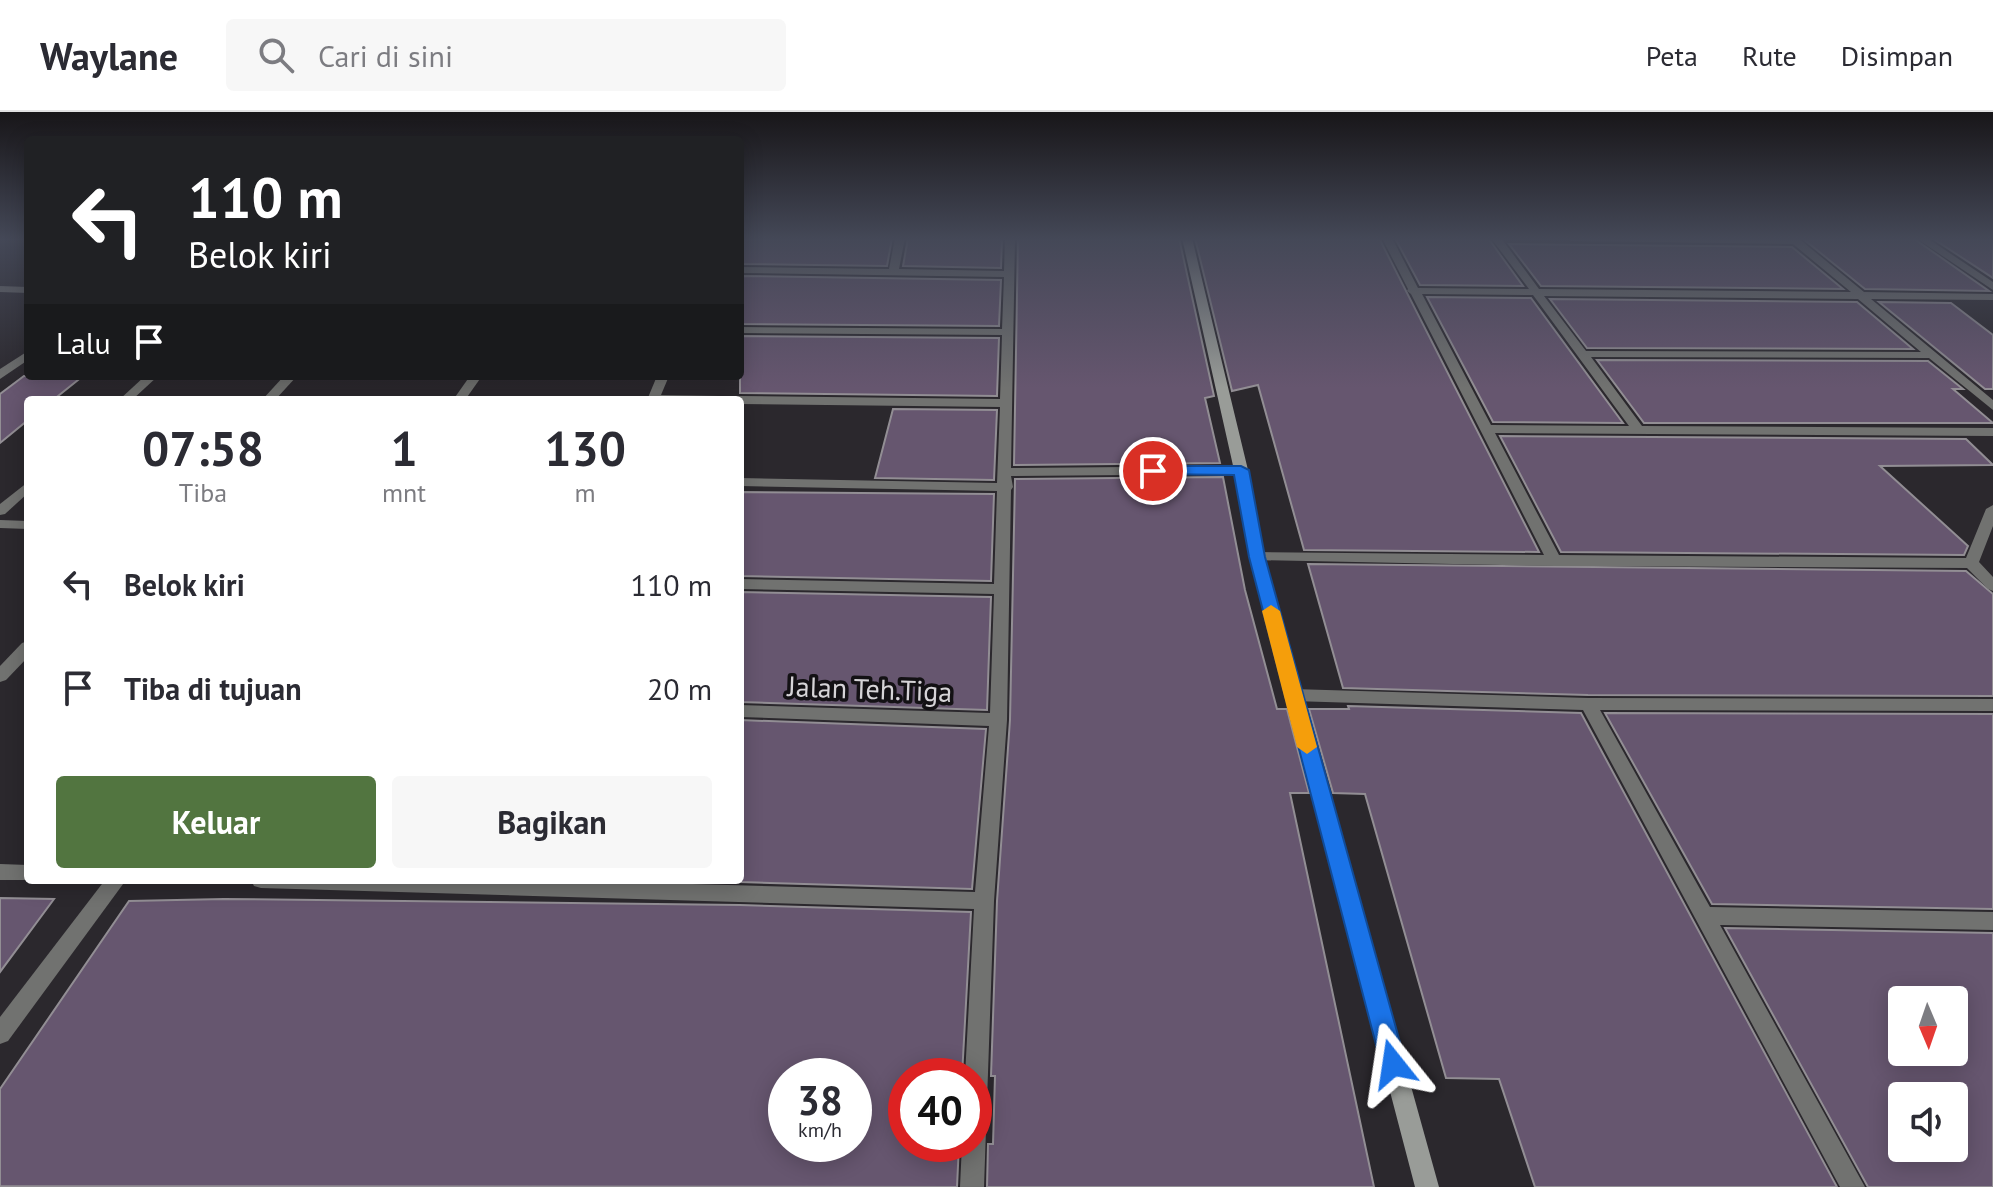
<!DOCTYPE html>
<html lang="id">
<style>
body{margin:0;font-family:"PT Sans",sans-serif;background:#f7f7f7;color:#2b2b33;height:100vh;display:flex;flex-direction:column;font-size:30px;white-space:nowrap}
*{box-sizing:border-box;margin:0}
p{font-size:26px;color:#7c7c81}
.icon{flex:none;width:44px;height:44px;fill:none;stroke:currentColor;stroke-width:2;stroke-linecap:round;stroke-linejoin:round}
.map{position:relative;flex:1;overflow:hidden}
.panel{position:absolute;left:24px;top:284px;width:720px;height:488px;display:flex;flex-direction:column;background:#fff;border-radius:8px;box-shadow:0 4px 20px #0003}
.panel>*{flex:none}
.top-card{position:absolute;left:24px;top:24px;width:720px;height:244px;border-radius:8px;box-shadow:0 4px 20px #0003;background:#202124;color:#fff;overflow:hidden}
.needle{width:52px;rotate:178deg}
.tools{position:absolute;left:1888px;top:874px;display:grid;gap:16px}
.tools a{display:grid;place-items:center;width:80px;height:80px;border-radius:8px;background:#fff;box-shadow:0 4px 20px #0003;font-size:40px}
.speed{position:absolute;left:768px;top:946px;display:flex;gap:16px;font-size:40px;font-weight:700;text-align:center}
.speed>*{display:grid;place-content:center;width:104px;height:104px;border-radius:50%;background:#fff;box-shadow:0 4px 20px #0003;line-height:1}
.speed small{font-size:20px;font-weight:400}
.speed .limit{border:12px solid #d22;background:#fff;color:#111}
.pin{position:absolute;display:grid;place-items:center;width:68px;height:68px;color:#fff;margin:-34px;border:4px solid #fff;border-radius:50%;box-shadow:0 2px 8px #0007}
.me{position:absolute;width:88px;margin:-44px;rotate:345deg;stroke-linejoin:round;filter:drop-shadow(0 0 6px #0008)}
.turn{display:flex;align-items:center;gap:28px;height:168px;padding:0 32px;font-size:36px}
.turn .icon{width:104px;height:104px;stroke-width:2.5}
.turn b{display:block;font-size:56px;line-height:68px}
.then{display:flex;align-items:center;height:76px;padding:0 32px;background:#0003;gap:16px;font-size:30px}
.eta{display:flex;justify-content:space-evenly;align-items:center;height:136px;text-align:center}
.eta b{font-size:48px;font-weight:700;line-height:56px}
.primary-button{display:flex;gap:16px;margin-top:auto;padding:16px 32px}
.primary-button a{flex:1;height:92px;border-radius:8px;background:#527540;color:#fff;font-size:32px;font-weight:700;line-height:92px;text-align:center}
.primary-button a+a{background:#f7f7f7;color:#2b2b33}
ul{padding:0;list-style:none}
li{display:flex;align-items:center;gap:24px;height:104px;padding:0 32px}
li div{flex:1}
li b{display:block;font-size:30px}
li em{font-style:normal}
header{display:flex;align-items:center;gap:48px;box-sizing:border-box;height:112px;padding:0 40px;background:#fff;border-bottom:2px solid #e1e1e2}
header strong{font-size:38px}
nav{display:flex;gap:44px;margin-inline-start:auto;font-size:28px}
.search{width:560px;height:72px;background:#f7f7f7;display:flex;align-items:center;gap:20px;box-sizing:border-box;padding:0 28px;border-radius:8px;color:#7c7c81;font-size:30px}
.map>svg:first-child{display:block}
.building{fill:#66566f;stroke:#928e94;stroke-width:2;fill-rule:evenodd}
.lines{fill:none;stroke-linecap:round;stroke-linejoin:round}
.street{fill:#717270;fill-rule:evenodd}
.secondary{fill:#999c98;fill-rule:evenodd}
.route{fill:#1a73e8;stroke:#114b97;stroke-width:2}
.slow{fill:#f59e0b}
.labels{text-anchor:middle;stroke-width:7;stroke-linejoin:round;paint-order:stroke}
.street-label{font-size:28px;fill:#d6d4d7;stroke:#131114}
</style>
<header>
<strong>Waylane</strong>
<div class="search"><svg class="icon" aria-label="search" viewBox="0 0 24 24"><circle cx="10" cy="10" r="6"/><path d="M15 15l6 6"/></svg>Cari di sini</div>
<nav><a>Peta</a><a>Rute</a><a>Disimpan</a></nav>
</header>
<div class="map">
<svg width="1993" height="1075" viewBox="0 0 1993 1075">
<rect width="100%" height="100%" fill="#2b282d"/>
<g class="building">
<path d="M740 126H892L887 154 740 152Z"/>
<path d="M908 126H1002L1001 156 903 154Z"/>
<path d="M1018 126H1179L1214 284 1205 286 1220 351 1014 353Z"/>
<path d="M1195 126H1379L1539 440 1304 438 1258 273 1232 279Z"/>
<path d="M1395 126H1488L1523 174 1420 173Z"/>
<path d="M1802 126H1913L1989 179 1865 177Z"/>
<path d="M1932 126H1993V166Z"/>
<path d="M1509 132 1792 135 1843 177 1541 174Z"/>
<path d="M740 164 1001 168 999 214 740 212Z"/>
<path d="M1427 185 1531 186 1623 311 1493 310Z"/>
<path d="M1550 187 1857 190 1913 237 1587 236Z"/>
<path d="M1879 190 1951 191 1993 223V277H1985Z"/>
<path d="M740 224 999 226 997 284 740 281Z"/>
<path d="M1597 248 1928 249 1963 277H1953L1993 311H1644Z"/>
<path d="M24 264H83L53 288H28V308L0 331V282Z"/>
<path d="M893 297 997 298 994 368 875 366Z"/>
<path d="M1500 324 1966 327 1993 353 1880 354 1968 434 1964 443 1561 440Z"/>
<path d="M1223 365 1245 478 1277 597H1287L1309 681H1290L1374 1075H987L988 1032H993L995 964H991L997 789 1010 608 1015 367Z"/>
<path d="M740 380 994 382 991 469 740 464Z"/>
<path d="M1308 452 1966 459 1993 482V584L1588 583 1343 576Z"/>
<path d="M740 480 991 485 987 598 740 590Z"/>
<path d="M1348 594 1581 601 1837 1075H1535L1499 967 1446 966 1365 682 1333 681 1309 597H1349Z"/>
<path d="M1605 601 1993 602V797L1712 792Z"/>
<path d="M740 608 986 617 972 777 740 770Z"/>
<path d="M0 786 54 787 0 860Z"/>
<path d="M224 787 740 793 971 800 962 964H906V1032H959L957 1075 0 1074V977L129 789ZM786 964H854V1032H786Z"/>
<path d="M1725 816 1993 821V1075H1868ZM1902 888H1954V940H1902ZM1902 984H1954V1036H1902Z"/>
</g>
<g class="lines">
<g class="street">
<path d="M895 126H905L899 157 1004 159 1005 126H1015L1011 356 1241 354 1248 358 1241 362 1011 364 1013 375 1011 378 1007 608 994 789 984 1075H960L962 1032H974V964H965L974 797 261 776 254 774 251 768H549L975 780 989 614 740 605V593L990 601 994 482 740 477V467L994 472 997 379 740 374V366L997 371 1000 295 740 292V288H734L740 284 1000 287 1002 223 740 221V215L1002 217 1004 165 740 161V155L889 157Z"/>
<path d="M1382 126H1392L1418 176 1529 177 1491 126H1501L1539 177 1851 180 1793 132 1571 129 1566 126H1798L1864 180 1993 182V188L1871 187 1993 288V298L1929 246 1591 245 1642 314 1993 316V324L1495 321 1559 443 1966 446 1986 397 1993 393V414L1979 450 1993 465V479L1988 477 1967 456 1555 454 1252 448 1250 445 1257 440 1544 443 1411 182 1407 179 1408 177ZM1422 182 1533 183 1629 314 1491 313ZM1544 184 1858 187 1921 240 1586 239Z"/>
<path d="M1916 126H1927L1993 170V178Z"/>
<path d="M0 174 28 175V181L0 180Z"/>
<path d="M28 239V248L0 267V257Z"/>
<path d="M145 264H158L132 288H119Z"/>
<path d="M284 264H297L275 288H262Z"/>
<path d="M470 264H482L465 288H453Z"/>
<path d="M657 264H669L661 283 721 284 727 288H647Z"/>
<path d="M28 370V381L5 402 0 403V392Z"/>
<path d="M0 408 28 409V417L0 416Z"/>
<path d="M28 529V545L6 568 0 570V554L22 531Z"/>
<path d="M1293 577 1588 586 1993 587V599L1600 598 1710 795 1993 800V818L1720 813 1865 1075H1840L1583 598 1293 589 1287 587 1285 583 1287 579Z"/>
<path d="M0 752 28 753V768H31H0Z"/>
<path d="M105 768H126L8 929 0 932V905Z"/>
</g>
<path class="secondary" d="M1182 126H1192L1248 358 1264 445 1439 1075H1415L1250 445 1234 358Z"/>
</g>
<linearGradient id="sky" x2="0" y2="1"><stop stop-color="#181619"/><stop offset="0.46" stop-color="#444857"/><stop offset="1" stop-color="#444857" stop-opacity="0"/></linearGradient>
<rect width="1993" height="276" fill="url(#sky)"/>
<path class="route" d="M1153 354H1241L1249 358 1265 445 1406 952 1402 961 1393 964 1384 961 1381 952 1249 445 1234 363 1148 362V356Z"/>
<path class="slow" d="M1271 493 1280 499 1317 635 1307 642 1297 635 1262 499Z"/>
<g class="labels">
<g class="street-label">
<text transform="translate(870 577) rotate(2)" y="10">Jalan Teh.Tiga</text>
</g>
</g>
</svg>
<div class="tools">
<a><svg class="needle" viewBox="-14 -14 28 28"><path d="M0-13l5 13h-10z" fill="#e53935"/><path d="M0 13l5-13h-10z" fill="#7c7c81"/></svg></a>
<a><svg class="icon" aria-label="sound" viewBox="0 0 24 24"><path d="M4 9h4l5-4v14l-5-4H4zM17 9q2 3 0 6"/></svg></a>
</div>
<div class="speed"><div>38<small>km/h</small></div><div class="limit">40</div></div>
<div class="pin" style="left:1153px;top:359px;background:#d93025"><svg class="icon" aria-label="arrive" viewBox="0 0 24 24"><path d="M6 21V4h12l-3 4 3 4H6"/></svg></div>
<svg class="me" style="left:1393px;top:952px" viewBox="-20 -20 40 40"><path d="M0-17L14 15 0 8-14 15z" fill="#1a73e8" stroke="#fff" stroke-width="4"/></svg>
<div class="top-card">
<div class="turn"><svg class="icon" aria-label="left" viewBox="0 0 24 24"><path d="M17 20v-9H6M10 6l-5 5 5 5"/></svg><div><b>110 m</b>Belok kiri</div></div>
<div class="then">Lalu<svg class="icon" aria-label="arrive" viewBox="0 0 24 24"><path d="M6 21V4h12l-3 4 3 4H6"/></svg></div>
</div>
<section class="panel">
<div class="eta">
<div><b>07:58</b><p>Tiba</p></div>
<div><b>1</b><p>mnt</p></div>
<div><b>130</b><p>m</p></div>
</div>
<ul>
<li><svg class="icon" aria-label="left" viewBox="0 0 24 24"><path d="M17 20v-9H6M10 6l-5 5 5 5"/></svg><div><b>Belok kiri</b></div><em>110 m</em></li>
<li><svg class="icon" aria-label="arrive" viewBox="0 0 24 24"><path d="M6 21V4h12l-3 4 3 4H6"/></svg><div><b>Tiba di tujuan</b></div><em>20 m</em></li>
</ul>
<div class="primary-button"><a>Keluar</a><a>Bagikan</a></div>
</section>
</div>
